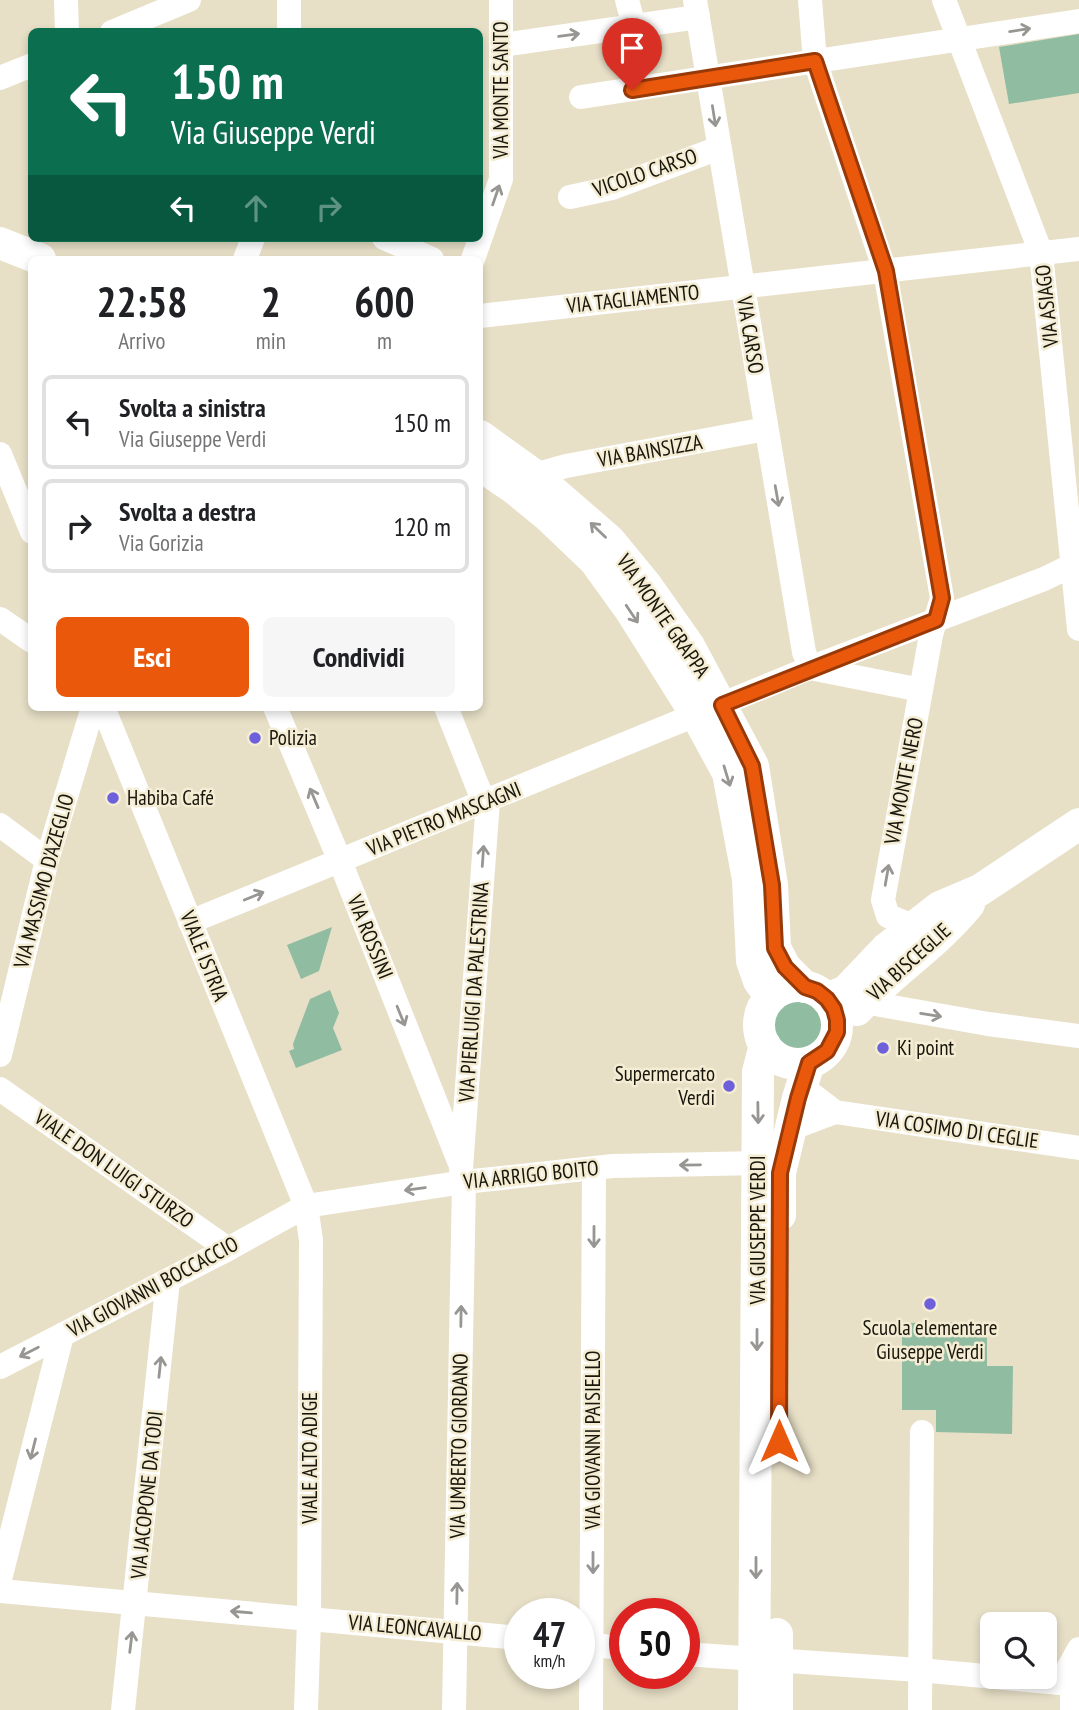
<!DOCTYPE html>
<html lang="it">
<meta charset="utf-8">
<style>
body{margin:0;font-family:"PT Sans Narrow",sans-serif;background:#f6f6f6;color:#202124;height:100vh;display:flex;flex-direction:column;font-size:26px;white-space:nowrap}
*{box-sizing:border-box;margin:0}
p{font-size:23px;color:#757577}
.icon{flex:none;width:38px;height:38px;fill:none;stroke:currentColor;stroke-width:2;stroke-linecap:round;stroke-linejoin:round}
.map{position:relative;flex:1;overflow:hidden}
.sheet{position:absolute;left:28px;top:256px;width:455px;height:455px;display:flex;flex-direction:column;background:#fff;border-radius:10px;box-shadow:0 4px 10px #0003}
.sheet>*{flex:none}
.banner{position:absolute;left:28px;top:28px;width:455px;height:214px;border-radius:10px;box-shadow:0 4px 10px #0003;background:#0b6e4f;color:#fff;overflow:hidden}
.controls{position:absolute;left:980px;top:1612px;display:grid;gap:14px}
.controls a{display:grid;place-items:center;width:77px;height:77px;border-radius:10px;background:#fff;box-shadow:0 4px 10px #0003;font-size:35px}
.speed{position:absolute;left:504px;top:1598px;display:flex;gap:14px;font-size:35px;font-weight:700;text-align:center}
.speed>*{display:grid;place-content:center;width:91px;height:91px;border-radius:50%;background:#fff;box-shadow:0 4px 10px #0003;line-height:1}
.speed small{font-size:18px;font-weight:400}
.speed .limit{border:10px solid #d22;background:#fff;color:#111}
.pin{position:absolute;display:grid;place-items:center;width:60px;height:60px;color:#fff;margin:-72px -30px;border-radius:50% 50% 50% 0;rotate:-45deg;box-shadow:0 0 7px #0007}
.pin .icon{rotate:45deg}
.me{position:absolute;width:77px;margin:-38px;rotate:0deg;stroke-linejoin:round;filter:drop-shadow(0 0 5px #0008)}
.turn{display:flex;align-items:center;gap:24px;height:147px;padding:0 28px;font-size:32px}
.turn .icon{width:91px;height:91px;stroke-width:2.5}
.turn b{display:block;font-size:49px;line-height:60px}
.lanes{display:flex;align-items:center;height:66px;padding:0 28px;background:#0003;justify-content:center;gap:35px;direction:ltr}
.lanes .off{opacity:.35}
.eta{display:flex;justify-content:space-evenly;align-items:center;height:119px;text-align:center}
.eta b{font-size:42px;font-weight:800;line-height:49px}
.cta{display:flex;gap:14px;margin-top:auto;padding:14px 28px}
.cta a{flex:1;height:80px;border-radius:10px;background:#ea580c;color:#fff;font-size:28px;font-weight:800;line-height:80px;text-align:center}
.cta a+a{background:#f6f6f6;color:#202124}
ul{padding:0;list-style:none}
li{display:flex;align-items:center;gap:21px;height:94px;margin:0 14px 10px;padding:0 14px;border:4px solid #e0e0e0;border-radius:10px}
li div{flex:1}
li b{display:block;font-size:26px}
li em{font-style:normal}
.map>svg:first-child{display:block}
.green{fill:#90bca1}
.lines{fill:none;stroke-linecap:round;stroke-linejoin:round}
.minor{stroke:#fff;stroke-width:24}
.major{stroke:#fff;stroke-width:32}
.oneway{stroke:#979692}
.route-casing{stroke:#983908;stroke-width:18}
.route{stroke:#ea580c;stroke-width:12}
.poi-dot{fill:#6e60da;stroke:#f4edd3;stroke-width:2.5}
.labels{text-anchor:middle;stroke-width:5;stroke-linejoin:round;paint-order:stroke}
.street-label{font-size:21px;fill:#17150c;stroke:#f4edd3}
.poi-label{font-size:21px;fill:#17150c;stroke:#f4edd3;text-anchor:start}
</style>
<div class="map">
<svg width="1079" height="1710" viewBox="0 0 1079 1710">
<rect width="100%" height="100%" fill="#e7dfc6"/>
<g class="green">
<path d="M1079 34V93L1009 104 999 47Z"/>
<path d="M332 927 319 971 301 979 287 945Z"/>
<path d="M330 990 339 1013 333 1028 342 1050 296 1068 289 1051 294 1049 293 1044 310 999Z"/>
<circle cx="799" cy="1025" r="25"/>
<path d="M987 1322V1366H1013L1012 1434 936 1432V1410H902V1323Z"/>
</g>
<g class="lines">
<g class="minor">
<path d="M66 0 67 32"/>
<path d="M627 0 634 26"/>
<path d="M695 0 804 652 810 668"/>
<path d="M810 0 815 61 885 271 942 598 931 635 883 900 888 916 913 926"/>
<path d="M944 0 1041 253 1079 629"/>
<path d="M112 32 189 0"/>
<path d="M289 32V0"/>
<path d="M501 45 698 17"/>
<path d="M0 78 32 65"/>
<path d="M581 97 1079 21"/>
<path d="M570 197 612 188 719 148"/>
<path d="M384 238 432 259"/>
<path d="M245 259 253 238"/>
<path d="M473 259 501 179V0"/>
<path d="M480 316 1079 249"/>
<path d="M0 454 32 532"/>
<path d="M534 475 566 466 766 429"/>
<path d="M0 619 32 641"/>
<path d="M810 668 921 690"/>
<path d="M103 707 306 1206 311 1240 309 1619 306 1710"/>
<path d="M275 707 340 861 459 1161"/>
<path d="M446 707 479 790 488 801"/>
<path d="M0 825 47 860"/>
<path d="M190 922 810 668 1044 579 1079 562"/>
<path d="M864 1002 988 1024 1079 1036"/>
<path d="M0 1055 47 860 93 707"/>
<path d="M801 1086 835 1112 1079 1148"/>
<path d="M0 1089 228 1249"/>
<path d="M790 1129 835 1112"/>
<path d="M0 1367 228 1249 306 1206 464 1182 613 1166 759 1163"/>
<path d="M0 1579 62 1335"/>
<path d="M0 1591 520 1638"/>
<path d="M579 1644 625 1648"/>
<path d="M684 1654 919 1670 1060 1683 1079 1682"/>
<path d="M1060 1683 1079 1649"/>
<path d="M1072 1683V1710"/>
<path d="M123 1710 168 1280"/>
<path d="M454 1710 464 1182 461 1168 488 801"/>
<path d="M591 1710 594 1169"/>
<path d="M920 1710 922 1432"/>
</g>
<g class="major">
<path d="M0 243 40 259"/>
<path d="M480 436 534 475 609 540 646 585 689 646 753 766 772 885 775 948 785 967 805 987"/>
<path d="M480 465 515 489 549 517 595 561 629 608 697 716 728 773 748 879 752 961 759 981 771 997"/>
<circle cx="798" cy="1025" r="39"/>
<path d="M827 999 846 991 886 949 940 907 980 890 1079 824"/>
<path d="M857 1010C892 972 937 944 969 904"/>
<path d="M780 1215V1173L798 1098 809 1063"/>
<path d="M754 1710 758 1072 765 1045"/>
<path d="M777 1710V1634"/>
</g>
</g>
<defs><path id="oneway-shaft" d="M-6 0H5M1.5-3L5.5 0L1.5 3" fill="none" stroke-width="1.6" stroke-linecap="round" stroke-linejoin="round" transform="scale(1.75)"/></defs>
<g class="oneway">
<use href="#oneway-shaft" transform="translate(1020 30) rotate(-9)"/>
<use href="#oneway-shaft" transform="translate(569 35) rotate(-8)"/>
<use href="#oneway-shaft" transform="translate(714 116) rotate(81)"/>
<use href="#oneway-shaft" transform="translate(496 195) rotate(-71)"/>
<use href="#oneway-shaft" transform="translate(777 496) rotate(80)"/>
<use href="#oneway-shaft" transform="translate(598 530) rotate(-136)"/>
<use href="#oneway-shaft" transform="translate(632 614) rotate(56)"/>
<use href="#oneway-shaft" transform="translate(727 776) rotate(73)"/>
<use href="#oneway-shaft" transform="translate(314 798) rotate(-113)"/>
<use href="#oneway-shaft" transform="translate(483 856) rotate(-86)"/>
<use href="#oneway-shaft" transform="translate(887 875) rotate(-80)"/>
<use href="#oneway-shaft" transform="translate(254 896) rotate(-22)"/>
<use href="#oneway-shaft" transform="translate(931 1015) rotate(9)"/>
<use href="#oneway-shaft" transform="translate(401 1016) rotate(68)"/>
<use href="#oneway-shaft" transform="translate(758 1113) rotate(89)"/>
<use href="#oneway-shaft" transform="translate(690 1165) rotate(179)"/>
<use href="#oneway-shaft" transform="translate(415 1189) rotate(172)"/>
<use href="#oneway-shaft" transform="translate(594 1237) rotate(90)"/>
<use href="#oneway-shaft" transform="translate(461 1316) rotate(-89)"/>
<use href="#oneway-shaft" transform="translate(757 1340) rotate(90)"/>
<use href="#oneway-shaft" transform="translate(29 1352) rotate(153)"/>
<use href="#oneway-shaft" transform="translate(160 1367) rotate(-84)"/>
<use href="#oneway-shaft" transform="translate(33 1449) rotate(104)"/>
<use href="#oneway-shaft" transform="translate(593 1563) rotate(90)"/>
<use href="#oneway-shaft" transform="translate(756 1568) rotate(90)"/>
<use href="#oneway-shaft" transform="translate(457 1593) rotate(-89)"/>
<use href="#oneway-shaft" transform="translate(241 1612) rotate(-175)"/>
<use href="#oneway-shaft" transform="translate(131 1642) rotate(-83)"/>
</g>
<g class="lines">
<g class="route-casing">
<path id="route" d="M632 90 815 61 886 271 942 598 936 620 722 705 752 766 772 885 775 948 785 967 805 987 817 991 827 999 834 1009 837 1020V1032L827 1051 809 1063 798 1098 780 1173 779 1441"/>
</g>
<use href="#route" class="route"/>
</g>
<g class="poi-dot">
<circle cx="255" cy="738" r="7"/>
<circle cx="113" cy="798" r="7"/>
<circle cx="883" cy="1048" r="7"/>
<circle cx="729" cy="1086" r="7"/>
<circle cx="930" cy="1304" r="7"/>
</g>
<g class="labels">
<g class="street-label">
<text transform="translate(501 90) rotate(-90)" y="7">VIA MONTE SANTO</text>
<text transform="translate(645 173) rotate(-19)" y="7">VICOLO CARSO</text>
<text transform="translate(633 299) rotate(-6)" y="7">VIA TAGLIAMENTO</text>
<text transform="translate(1047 306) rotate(-96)" y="7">VIA ASIAGO</text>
<text transform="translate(750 335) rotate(81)" y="7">VIA CARSO</text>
<text transform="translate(650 451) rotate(-10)" y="7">VIA BAINSIZZA</text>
<text transform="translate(663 616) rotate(55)" y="7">VIA MONTE GRAPPA</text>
<text transform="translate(904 781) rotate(-79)" y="7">VIA MONTE NERO</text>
<text transform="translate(444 819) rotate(-22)" y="7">VIA PIETRO MASCAGNI</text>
<text transform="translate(44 881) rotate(-75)" y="7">VIA MASSIMO D'AZEGLIO</text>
<text transform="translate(370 937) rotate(68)" y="7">VIA ROSSINI</text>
<text transform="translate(204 956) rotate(68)" y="7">VIALE ISTRIA</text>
<text transform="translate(909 962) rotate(-42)" y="7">VIA BISCEGLIE</text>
<text transform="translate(474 992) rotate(-86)" y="7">VIA PIERLUIGI DA PALESTRINA</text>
<text transform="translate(957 1130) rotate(8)" y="7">VIA COSIMO DI CEGLIE</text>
<text transform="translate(114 1169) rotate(35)" y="7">VIALE DON LUIGI STURZO</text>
<text transform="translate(531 1175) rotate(-6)" y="7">VIA ARRIGO BOITO</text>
<text transform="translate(758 1230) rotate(-90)" y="7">VIA GIUSEPPE VERDI</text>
<text transform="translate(153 1287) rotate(-28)" y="7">VIA GIOVANNI BOCCACCIO</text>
<text transform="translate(593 1440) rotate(-90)" y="7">VIA GIOVANNI PAISIELLO</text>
<text transform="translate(459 1446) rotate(-89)" y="7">VIA UMBERTO GIORDANO</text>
<text transform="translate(310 1458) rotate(-90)" y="7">VIALE ALTO ADIGE</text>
<text transform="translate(147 1495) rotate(-84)" y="7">VIA JACOPONE DA TODI</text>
<text transform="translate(415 1628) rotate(5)" y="7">VIA LEONCAVALLO</text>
</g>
<g class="poi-label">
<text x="269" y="745">Polizia</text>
<text x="127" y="805">Habiba Café</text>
<text x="897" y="1055">Ki point</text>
<text x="715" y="1081" text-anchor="end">Supermercato<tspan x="715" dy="24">Verdi</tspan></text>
<text x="930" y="1335" text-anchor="middle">Scuola elementare<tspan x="930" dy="24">Giuseppe Verdi</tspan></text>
</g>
</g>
</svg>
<div class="controls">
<a><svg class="icon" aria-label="search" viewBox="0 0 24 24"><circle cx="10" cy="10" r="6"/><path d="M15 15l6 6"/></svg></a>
</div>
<div class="speed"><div>47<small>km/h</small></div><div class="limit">50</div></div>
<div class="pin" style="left:632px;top:90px;background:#d93025"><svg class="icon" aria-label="arrive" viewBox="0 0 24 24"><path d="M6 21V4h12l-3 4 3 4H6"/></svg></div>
<svg class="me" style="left:779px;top:1441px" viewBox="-20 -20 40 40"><path d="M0-17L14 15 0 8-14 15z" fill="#ea580c" stroke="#fff" stroke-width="4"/></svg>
<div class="banner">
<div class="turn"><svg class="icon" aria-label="left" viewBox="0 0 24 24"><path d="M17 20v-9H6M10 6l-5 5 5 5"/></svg><div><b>150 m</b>Via Giuseppe Verdi</div></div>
<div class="lanes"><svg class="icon" aria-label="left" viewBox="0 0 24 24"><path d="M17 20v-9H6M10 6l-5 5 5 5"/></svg><svg class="icon off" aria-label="ahead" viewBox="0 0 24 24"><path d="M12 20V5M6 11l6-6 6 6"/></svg><svg class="icon off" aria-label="right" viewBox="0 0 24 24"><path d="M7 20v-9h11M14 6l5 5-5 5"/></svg></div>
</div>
<section class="sheet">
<div class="eta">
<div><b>22:58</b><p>Arrivo</p></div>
<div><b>2</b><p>min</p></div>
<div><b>600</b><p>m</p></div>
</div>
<ul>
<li><svg class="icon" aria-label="left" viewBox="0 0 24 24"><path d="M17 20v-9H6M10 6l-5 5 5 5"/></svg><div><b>Svolta a sinistra</b><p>Via Giuseppe Verdi</p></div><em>150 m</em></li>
<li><svg class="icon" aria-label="right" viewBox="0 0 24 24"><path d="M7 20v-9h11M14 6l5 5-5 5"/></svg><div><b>Svolta a destra</b><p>Via Gorizia</p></div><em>120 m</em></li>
</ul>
<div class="cta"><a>Esci</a><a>Condividi</a></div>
</section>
</div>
